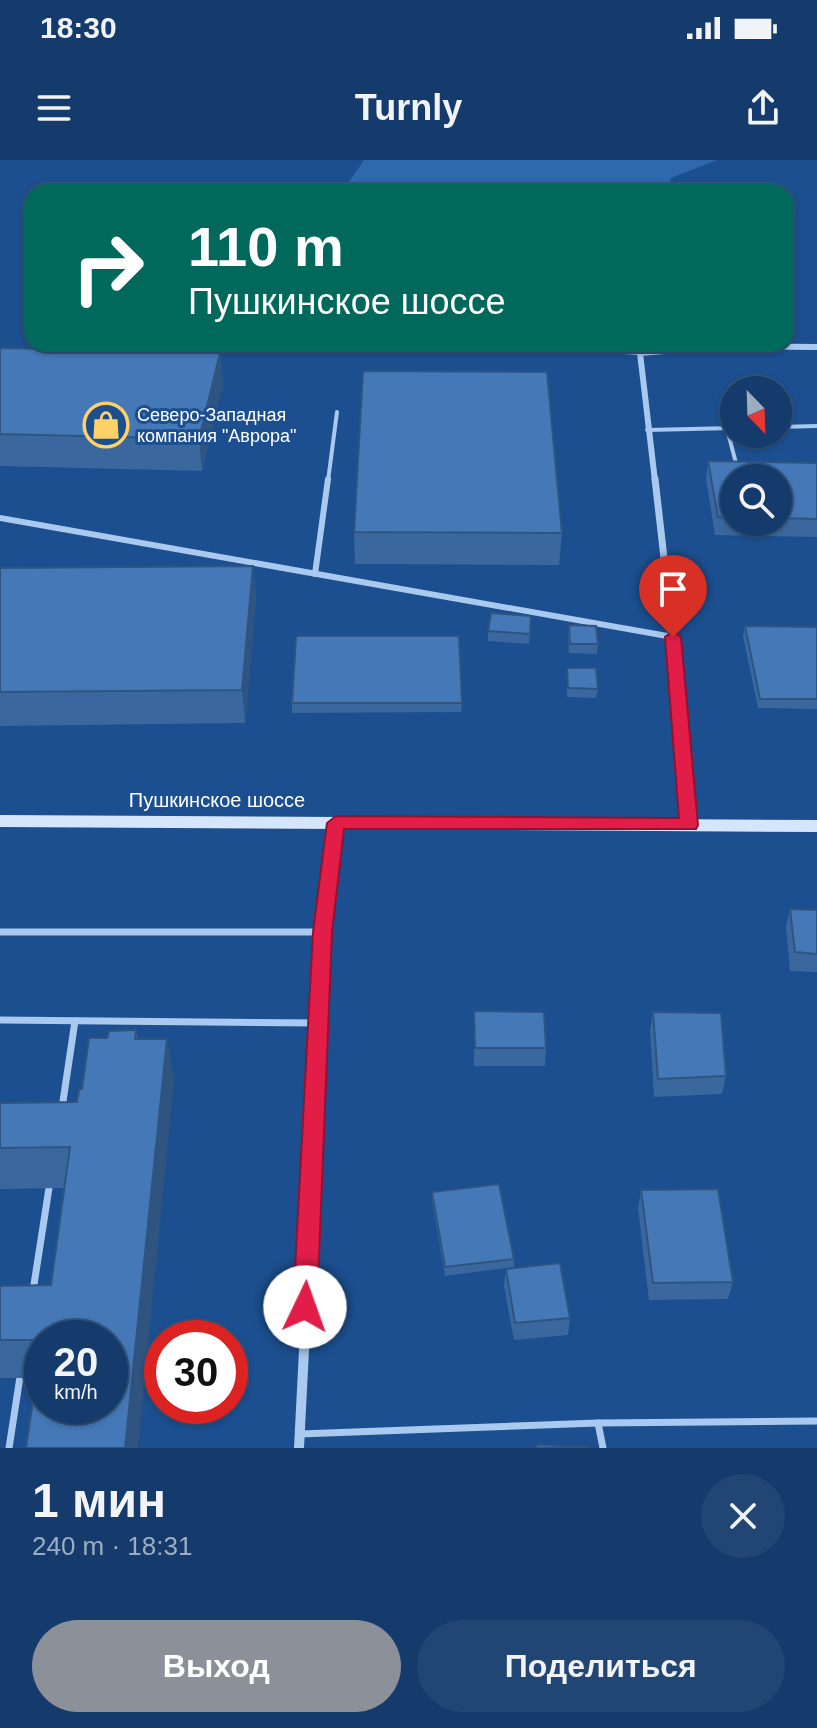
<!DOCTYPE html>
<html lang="ru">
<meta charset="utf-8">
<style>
body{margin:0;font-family:Arial,sans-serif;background:#214673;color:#f1f3f6;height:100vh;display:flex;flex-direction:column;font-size:30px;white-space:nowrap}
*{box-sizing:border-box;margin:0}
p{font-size:26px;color:#9dadc1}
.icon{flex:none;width:44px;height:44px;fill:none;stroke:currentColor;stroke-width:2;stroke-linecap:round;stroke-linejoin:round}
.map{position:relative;height:1288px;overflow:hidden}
.side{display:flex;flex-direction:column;background:#143b6b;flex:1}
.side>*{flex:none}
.top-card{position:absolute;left:24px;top:24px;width:770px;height:168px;border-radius:24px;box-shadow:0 2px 6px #0004,0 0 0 2px #33557e;background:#00695c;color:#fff;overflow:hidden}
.needle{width:52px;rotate:157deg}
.controls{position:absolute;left:720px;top:216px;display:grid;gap:16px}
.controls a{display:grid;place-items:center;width:72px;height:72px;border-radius:50%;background:#143b6b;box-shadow:0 2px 6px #0004,0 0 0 2px #33557e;font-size:40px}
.speed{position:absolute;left:24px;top:1160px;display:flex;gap:16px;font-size:40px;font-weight:700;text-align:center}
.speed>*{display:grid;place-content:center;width:104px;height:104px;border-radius:50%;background:#143b6b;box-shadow:0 2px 6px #0004,0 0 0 2px #33557e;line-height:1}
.speed small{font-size:20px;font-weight:400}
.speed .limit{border:12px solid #d22;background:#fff;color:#111}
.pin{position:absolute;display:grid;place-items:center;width:68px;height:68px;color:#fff;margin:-82px -34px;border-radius:50% 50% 50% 0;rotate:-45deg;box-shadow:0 0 8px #0007}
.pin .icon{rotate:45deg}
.me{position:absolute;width:88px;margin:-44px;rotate:3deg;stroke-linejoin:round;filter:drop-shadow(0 0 6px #0008)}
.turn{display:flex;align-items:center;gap:28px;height:168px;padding:0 32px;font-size:36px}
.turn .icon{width:104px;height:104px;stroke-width:2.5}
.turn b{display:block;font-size:56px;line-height:68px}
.round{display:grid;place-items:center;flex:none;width:84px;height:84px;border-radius:42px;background:#214673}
.head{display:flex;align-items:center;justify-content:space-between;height:136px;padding:0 32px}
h1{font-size:48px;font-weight:700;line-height:60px}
.button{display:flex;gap:16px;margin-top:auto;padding:16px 32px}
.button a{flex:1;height:92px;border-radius:48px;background:#8c9099;color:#fff;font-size:32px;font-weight:700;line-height:92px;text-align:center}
.button a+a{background:#214673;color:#f1f3f6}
.status{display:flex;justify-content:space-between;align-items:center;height:56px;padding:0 40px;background:#143b6b;direction:ltr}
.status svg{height:22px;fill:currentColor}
header{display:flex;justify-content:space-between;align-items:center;height:104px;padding:0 32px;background:#143b6b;font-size:36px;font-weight:700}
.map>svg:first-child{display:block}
.green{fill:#2e69ad}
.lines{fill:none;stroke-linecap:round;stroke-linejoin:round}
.lane-far2{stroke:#a9c9ee;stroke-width:4}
.lane-far1{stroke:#a9c9ee;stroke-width:6}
.lane{stroke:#a9c9ee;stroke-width:7}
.street-far2{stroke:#a9c9ee;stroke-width:6}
.street-far1{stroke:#a9c9ee;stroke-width:7}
.street{stroke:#a9c9ee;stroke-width:10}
.secondary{fill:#d6e6fa;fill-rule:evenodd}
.wall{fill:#3a679d;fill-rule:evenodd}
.shaded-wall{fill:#305480}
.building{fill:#4478b7;stroke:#305480;stroke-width:2;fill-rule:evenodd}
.route{fill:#e11d48;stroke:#92132f;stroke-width:2}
.labels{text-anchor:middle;stroke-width:6;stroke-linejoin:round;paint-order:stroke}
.far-poi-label{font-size:18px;fill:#fff;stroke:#1b4f8f;text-anchor:start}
.street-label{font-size:20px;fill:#fff;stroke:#1b4f8f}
</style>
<div class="status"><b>18:30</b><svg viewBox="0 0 49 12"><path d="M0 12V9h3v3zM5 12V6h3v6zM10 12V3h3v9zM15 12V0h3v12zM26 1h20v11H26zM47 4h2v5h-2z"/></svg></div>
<header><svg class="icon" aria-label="menu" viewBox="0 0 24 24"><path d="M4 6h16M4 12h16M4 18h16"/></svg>Turnly<svg class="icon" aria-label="share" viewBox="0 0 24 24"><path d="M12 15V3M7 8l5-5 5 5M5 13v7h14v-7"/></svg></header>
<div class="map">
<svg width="817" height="1288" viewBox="0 0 817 1288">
<rect width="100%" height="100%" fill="#1b4f8f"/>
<path class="green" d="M364 0H717L671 18 665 32H342Z"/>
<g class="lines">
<g class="lane-far2">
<path d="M546 184 556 188 640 193"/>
<path d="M778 267 817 266"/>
<path d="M727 269 737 307"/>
<path d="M647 270 734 268"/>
<path d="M328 321 337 252"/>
</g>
<g class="lane-far1">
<path d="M0 358 673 477"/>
<path d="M315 414 328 319"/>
</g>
<g class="lane">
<path d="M0 772H323"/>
<path d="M0 860 318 863"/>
<path d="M62 948 75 861"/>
<path d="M33 1131 49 1028"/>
<path d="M598 1263 817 1261"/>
<path d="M300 1274 598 1263 603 1288"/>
<path d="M9 1288 20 1217"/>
</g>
<path class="street-far2" d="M655 321 640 193 728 186 817 187"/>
<g class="street-far1">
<path d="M655 319 673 477 689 665"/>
<path d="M327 740 336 663"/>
</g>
<path class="street" d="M299 1288 327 738"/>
<path class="secondary" d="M0 655 817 660V672L0 667Z"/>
</g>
<g class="wall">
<path d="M0 188 220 193 223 224 202 311 0 306Z"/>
<path d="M708 301 817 303V377L715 375 706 319ZM734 318H778V362H734Z"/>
<path d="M354 372 562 373 559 405 355 404Z"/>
<path d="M253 406 256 438 245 563 0 566V408Z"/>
<path d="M531 456 529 484 488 481V471Z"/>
<path d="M569 465 598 484 597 494 569 493 568 475Z"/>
<path d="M745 466 817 467V549L758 548 743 476Z"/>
<path d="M567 508 598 529 596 538 567 537Z"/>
<path d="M292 543H462L461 552 292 553Z"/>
<path d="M790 749 817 750V812L790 811 786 767Z"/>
<path d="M474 851 546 888 545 906H474Z"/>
<path d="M653 852 726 916 722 934 654 937 650 871Z"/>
<path d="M136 870 138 879H167L174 920 36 1218H0V1126L51 1125 64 1028 0 1029V943L77 942 82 929Z"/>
<path d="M641 1030 733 1122 728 1139 649 1140 638 1048Z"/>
<path d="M432 1032 514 1099V1107L445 1116 432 1041Z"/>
<path d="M506 1109 570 1158 568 1175 514 1180 504 1126Z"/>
</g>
<g class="shaded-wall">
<path d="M220 193 223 224 202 311 199 279Z"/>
<path d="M253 406 256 438 245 563 242 530Z"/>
<path d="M167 879 174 920 138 1288H125Z"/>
</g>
<g class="building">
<path d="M0 188 220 193 199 279 0 274Z"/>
<path d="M363 211 547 212 562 373 354 372Z"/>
<path d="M708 301 817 303V359L778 358V318H734V357H718Z"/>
<path d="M253 406 242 530 0 532V408Z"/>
<path d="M491 453 531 456 530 474 488 471Z"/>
<path d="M569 465 596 466 598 484H570Z"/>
<path d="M745 466 817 467V539H760Z"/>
<path d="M296 476H459L462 543H292Z"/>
<path d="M567 508H596L598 529 568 528Z"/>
<path d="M790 749 817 750V794L795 792Z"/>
<path d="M474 851 544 852 546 888H475Z"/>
<path d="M653 852 721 853 726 916 658 919Z"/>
<path d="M136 870 135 879H167L125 1288H26L42 1180H0V1126L51 1125 70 987 0 988V943L77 942 79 929H82L89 878H107L109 871ZM42 1178H110V1246H42Z"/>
<path d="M499 1024 514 1099 445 1107 432 1032Z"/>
<path d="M718 1029 733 1122 653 1123 641 1030Z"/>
<path d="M560 1103 570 1158 515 1163 506 1109Z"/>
<path d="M537 1285 588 1287V1288H537Z"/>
</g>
<path class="route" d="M673 471 681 477 698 665 696 669H344L332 772 317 1147 314 1155 305 1158 297 1155 293 1147 313 772 327 663 336 656 679 658 665 477Z"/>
<defs>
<g id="shop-ring" transform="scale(2.3)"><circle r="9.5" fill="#1b4f8f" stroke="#ffd166" stroke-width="1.5"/><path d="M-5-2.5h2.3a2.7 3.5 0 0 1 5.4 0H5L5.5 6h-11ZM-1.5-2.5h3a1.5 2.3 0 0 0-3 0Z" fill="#ffd166"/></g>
</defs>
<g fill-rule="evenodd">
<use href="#shop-ring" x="106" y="265"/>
</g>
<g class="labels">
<g class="far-poi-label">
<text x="137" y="261">Северо-Западная<tspan x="137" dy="21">компания "Аврора"</tspan></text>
</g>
<g class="street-label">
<text x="217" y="647">Пушкинское шоссе</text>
</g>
</g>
</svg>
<div class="controls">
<a><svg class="needle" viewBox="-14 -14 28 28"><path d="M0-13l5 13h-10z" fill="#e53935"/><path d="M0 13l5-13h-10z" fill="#9dadc1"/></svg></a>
<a><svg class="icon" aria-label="search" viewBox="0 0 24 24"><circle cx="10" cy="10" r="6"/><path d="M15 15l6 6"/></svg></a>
</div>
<div class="speed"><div>20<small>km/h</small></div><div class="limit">30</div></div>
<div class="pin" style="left:673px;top:477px;background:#d93025"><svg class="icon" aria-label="arrive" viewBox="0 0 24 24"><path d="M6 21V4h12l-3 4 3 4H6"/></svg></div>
<svg class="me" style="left:305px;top:1147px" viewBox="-20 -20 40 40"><circle r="19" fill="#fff"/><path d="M0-13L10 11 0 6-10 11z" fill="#e11d48"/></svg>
<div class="top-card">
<div class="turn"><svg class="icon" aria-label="right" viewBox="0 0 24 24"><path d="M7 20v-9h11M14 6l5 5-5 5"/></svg><div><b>110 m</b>Пушкинское шоссе</div></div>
</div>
</div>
<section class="side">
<div class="head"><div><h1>1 мин</h1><p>240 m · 18:31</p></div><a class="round"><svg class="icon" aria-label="close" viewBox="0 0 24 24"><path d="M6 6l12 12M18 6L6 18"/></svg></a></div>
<div class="button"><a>Выход</a><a>Поделиться</a></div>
</section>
